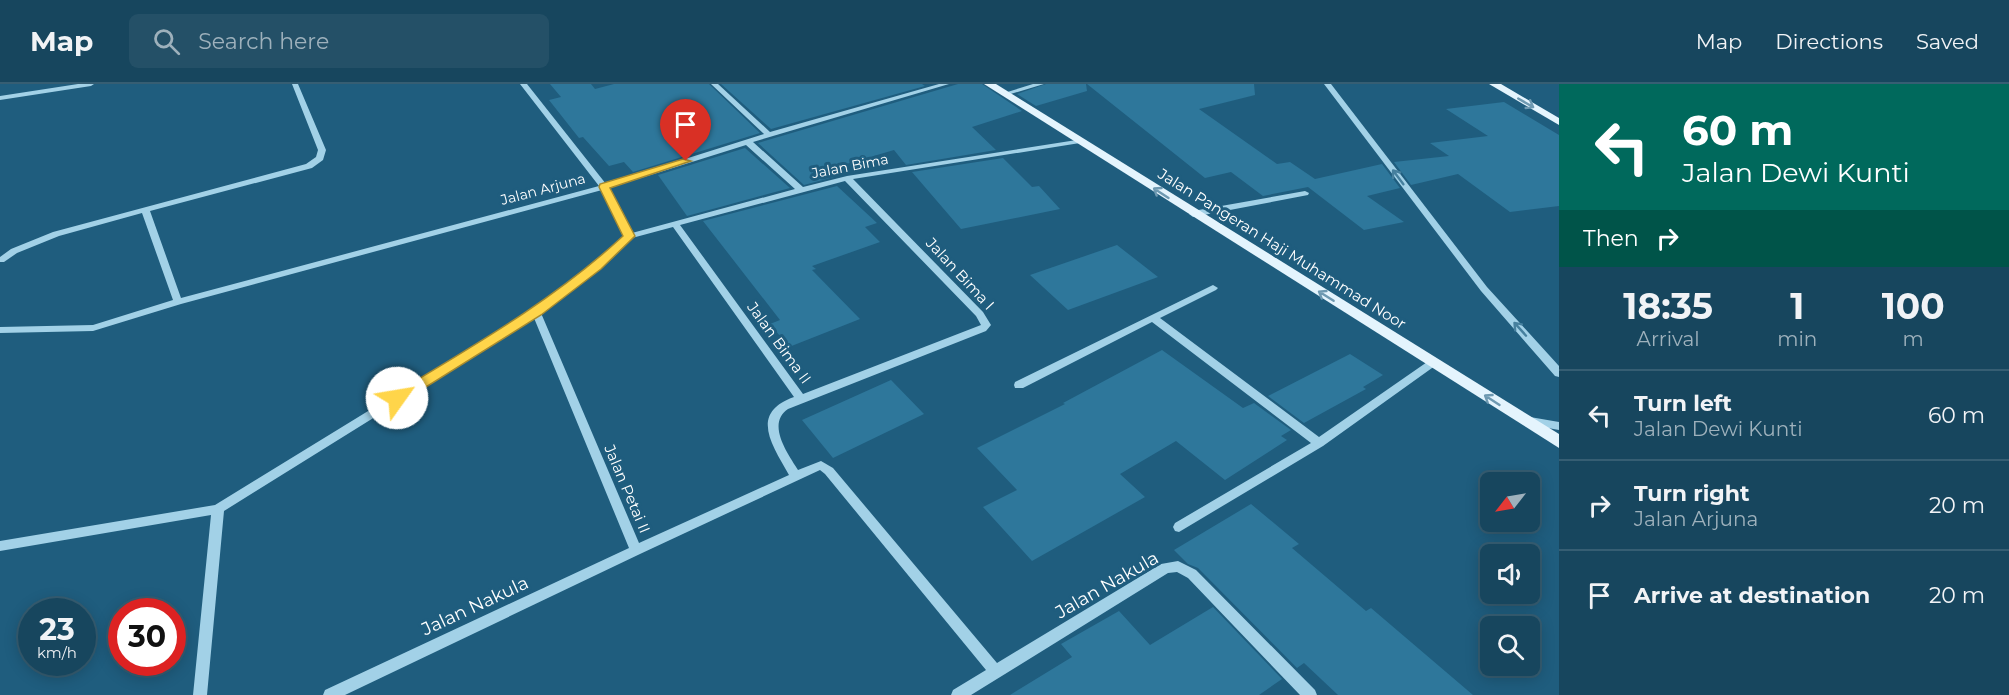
<!DOCTYPE html>
<style>
body{margin:0;font-family:Montserrat,sans-serif;background:#245067;color:#f1f3f6;height:100vh;display:flex;flex-direction:column;font-size:22px;white-space:nowrap}
*{box-sizing:border-box;margin:0}
p{font-size:20px;color:#9eb1bc}
.icon{flex:none;width:33px;height:33px;fill:none;stroke:currentColor;stroke-width:2;stroke-linecap:round;stroke-linejoin:round}
.map{position:relative;flex:1;overflow:hidden}
.panel{display:flex;flex-direction:column;background:#17465e;width:450px}
.panel>*{flex:none}
.guide{background:#00695c;color:#fff;overflow:hidden}
.needle{width:39px;rotate:239deg}
.tools{position:absolute;left:1480px;top:388px;display:grid;gap:12px}
.tools a{display:grid;place-items:center;width:60px;height:60px;border-radius:9px;background:#17465e;box-shadow:0 3px 15px #0003,0 0 0 2px #365e73;font-size:30px}
.speed{position:absolute;left:18px;top:514px;display:flex;gap:12px;font-size:30px;font-weight:700;text-align:center}
.speed>*{display:grid;place-content:center;width:78px;height:78px;border-radius:50%;background:#17465e;box-shadow:0 3px 15px #0003,0 0 0 2px #365e73;line-height:1}
.speed small{font-size:15px;font-weight:400}
.speed .limit{border:9px solid #d22;background:#fff;color:#111}
.pin{position:absolute;display:grid;place-items:center;width:51px;height:51px;color:#fff;margin:-62px -26px;border-radius:50% 50% 50% 0;rotate:-45deg;box-shadow:0 0 6px #0007}
.pin .icon{rotate:45deg}
.me{position:absolute;width:66px;margin:-33px;rotate:58deg;stroke-linejoin:round;filter:drop-shadow(0 0 4px #0008)}
.turn{display:flex;align-items:center;gap:21px;height:126px;padding:0 24px;font-size:27px}
.turn .icon{width:78px;height:78px;stroke-width:2.5}
.turn b{display:block;font-size:42px;line-height:51px}
.then{display:flex;align-items:center;height:57px;padding:0 24px;background:#0003;gap:12px;font-size:22px}
.eta{display:flex;justify-content:space-evenly;align-items:center;height:102px;text-align:center}
.eta b{font-size:36px;font-weight:700;line-height:42px}
ul{padding:0;list-style:none}
li{display:flex;align-items:center;gap:18px;height:90px;padding:0 24px;border-top:2px solid #365e73}
li div{flex:1}
li b{display:block;font-size:22px}
li em{font-style:normal}
header{display:flex;align-items:center;gap:36px;box-sizing:border-box;height:84px;padding:0 30px;background:#17465e;border-bottom:2px solid #365e73}
header strong{font-size:28px}
nav{display:flex;gap:33px;margin-inline-start:auto;font-size:21px}
.search{width:420px;height:54px;background:#245067;display:flex;align-items:center;gap:15px;box-sizing:border-box;padding:0 21px;border-radius:9px;color:#9eb1bc;font-size:22px}
main{display:flex;flex:1;min-height:0}
.map>svg:first-child{display:block}
.building{fill:#2e779b}
.lines{fill:none;stroke-linecap:round;stroke-linejoin:round}
.minor{fill:#a2d1e7;fill-rule:evenodd}
.major{fill:#e4f4fd;fill-rule:evenodd}
.oneway{stroke:#6e99b1}
.oneway2{stroke:#46809e}
.route{fill:#ffd54a;stroke:#a68a30;stroke-width:1.5}
.labels{text-anchor:middle;stroke-width:6;stroke-linejoin:round;paint-order:stroke}
.far-street-label{font-size:14px;fill:#fff;stroke:#1f5d7e}
.street-label{font-size:15px;fill:#fff;stroke:#1f5d7e}
.near-street-label{font-size:18px;fill:#fff;stroke:#1f5d7e}
</style>
<header>
<strong>Map</strong>
<div class="search"><svg class="icon" aria-label="search" viewBox="0 0 24 24"><circle cx="10" cy="10" r="6"/><path d="M15 15l6 6"/></svg>Search here</div>
<nav><a>Map</a><a>Directions</a><a>Saved</a></nav>
</header>
<main>
<div class="map">
<svg width="1559" height="611" viewBox="0 0 1559 611">
<rect width="100%" height="100%" fill="#1f5d7e"/>
<g class="building">
<path d="M550 0H591L595 5 614 0H709L760 49 633 88 624 78 609 82 583 53 579 54 549 16 561 13Z"/>
<path d="M721 0H922L925 2 771 45Z"/>
<path d="M958 0H982L1022 27 972 43 996 66 906 81 894 66 826 86 834 93 804 101 758 59Z"/>
<path d="M1046 0H1086L1087 7 1036 22 1017 10Z"/>
<path d="M1087 0H1254L1255 11 1199 25 1277 80 1290 78 1315 95 1382 80 1400 104 1367 112 1404 138 1364 146 1308 103 1263 112 1231 88 1205 94Z"/>
<path d="M1504 18 1559 51V122L1510 128 1458 90 1411 101 1394 78 1449 72 1430 59 1488 52 1446 25Z"/>
<path d="M745 64 790 104 687 132 658 91Z"/>
<path d="M1003 74 1032 103 1039 102 1060 125 961 145 912 88Z"/>
<path d="M837 102 877 139 865 143 880 158 812 182 816 185 812 186 860 235 789 263 770 240 780 236 703 137Z"/>
<path d="M1117 161 1158 193 1068 226 1030 191Z"/>
<path d="M1162 266 1243 324 1254 319 1291 346 1281 352 1287 356 1225 396 1176 357 1120 390 1145 413 1032 477 983 423 1017 406 977 364 1065 320 1063 319Z"/>
<path d="M1350 270 1383 291 1363 303 1366 305 1304 339 1268 312Z"/>
<path d="M891 296 924 330 833 374 802 336Z"/>
<path d="M1251 420 1299 460 1292 464 1366 527 1371 524 1473 611H1338L1304 579 1297 584 1198 484 1188 480 1174 466Z"/>
<path d="M1213 523 1282 595 1259 611H1010L1072 573 1061 560 1119 527 1150 561Z"/>
</g>
<g class="lines">
<g class="minor">
<path d="M78 0H94L91 2 0 16V12Z"/>
<path d="M292 0H298L326 66 323 76 312 84 150 127 181 214 599 102 520 0H527L606 100 764 50 711 0H718L770 48 939 0H949L753 58 803 103 847 92 1083 55 1084 57 1080 59 853 95 983 228 991 241 986 247 788 325C766 340 788 370 798 386L821 377 833 384 997 579 1161 480 1178 477 1196 486 1315 606 1317 611H1300L1188 494 1177 488 1168 489 971 611H951L953 606 986 586 825 390 820 386 640 470 345 611H323L325 606 629 464 534 234 224 427 207 611H193L211 431 0 467V457L215 421 533 226 593 181 624 152 602 106 181 220 93 247 0 249V243L93 241 173 216 142 129 59 152 17 169 4 178H0V173L11 165 53 148 306 80 316 73 318 66ZM746 61 795 105 632 149 609 104ZM845 97 976 232 981 241 803 310 680 141ZM673 143 794 313C749 329 772 361 789 391L639 459 541 229 599 185 632 154Z"/>
<path d="M1033 0H1044L1004 12 1001 10Z"/>
<path d="M1324 0H1331L1487 203 1559 282V293L1555 292 1481 207Z"/>
<path d="M1305 107 1309 109 1308 111 1193 133 1189 130 1193 127Z"/>
<path d="M1213 201 1218 204 1216 206 1160 234 1319 353 1430 276H1438L1439 279 1323 362 1179 448 1175 447 1173 443 1175 439 1311 359 1152 238 1023 304H1015L1014 301 1015 298Z"/>
<path d="M1530 333 1559 338V346L1526 340 1525 337 1526 334Z"/>
</g>
<g class="major">
<path d="M984 0H996L1559 350V364Z"/>
<path d="M1489 0H1501L1559 34V41Z"/>
</g>
</g>
<defs><path id="oneway-shaft" d="M-6 0H5M1.5-3L5.5 0L1.5 3" fill="none" stroke-width="1.6" stroke-linecap="round" stroke-linejoin="round" transform="scale(1.5)"/></defs>
<g class="oneway">
<use href="#oneway-shaft" transform="translate(1526 19) rotate(30)"/>
<use href="#oneway-shaft" transform="translate(1161 109) rotate(-147)"/>
<use href="#oneway-shaft" transform="translate(1326 212) rotate(-148)"/>
<use href="#oneway-shaft" transform="translate(1492 316) rotate(-147)"/>
</g>
<g class="oneway2">
<use href="#oneway-shaft" transform="translate(1398 93) rotate(-127)"/>
<use href="#oneway-shaft" transform="translate(1520 245) rotate(-132)"/>
</g>
<path class="route" d="M683 75 691 77 610 104 635 152 601 185 541 231 402 318H392L390 314 392 311C473 262 554 216 623 152L599 103 600 100Z"/>
<g class="labels">
<g class="far-street-label">
<text transform="translate(850 82) rotate(-11)" y="5">Jalan Bima</text>
<text transform="translate(543 105) rotate(-15)" y="5">Jalan Arjuna</text>
</g>
<g class="street-label">
<text transform="translate(1282 165) rotate(32)" y="5">Jalan Pangeran Haji Muhammad Noor</text>
<text transform="translate(960 190) rotate(47)" y="5">Jalan Bima I</text>
<text transform="translate(779 259) rotate(54)" y="5">Jalan Bima II</text>
<text transform="translate(627 405) rotate(67)" y="5">Jalan Petai II</text>
</g>
<g class="near-street-label">
<text transform="translate(1107 501) rotate(-30)" y="6">Jalan Nakula</text>
<text transform="translate(475 522) rotate(-25)" y="6">Jalan Nakula</text>
</g>
</g>
</svg>
<div class="tools">
<a><svg class="needle" viewBox="-14 -14 28 28"><path d="M0-13l5 13h-10z" fill="#e53935"/><path d="M0 13l5-13h-10z" fill="#9eb1bc"/></svg></a>
<a><svg class="icon" aria-label="sound" viewBox="0 0 24 24"><path d="M4 9h4l5-4v14l-5-4H4zM17 9q2 3 0 6"/></svg></a>
<a><svg class="icon" aria-label="search" viewBox="0 0 24 24"><circle cx="10" cy="10" r="6"/><path d="M15 15l6 6"/></svg></a>
</div>
<div class="speed"><div>23<small>km/h</small></div><div class="limit">30</div></div>
<div class="pin" style="left:686px;top:77px;background:#d93025"><svg class="icon" aria-label="arrive" viewBox="0 0 24 24"><path d="M6 21V4h12l-3 4 3 4H6"/></svg></div>
<svg class="me" style="left:397px;top:314px" viewBox="-20 -20 40 40"><circle r="19" fill="#fff"/><path d="M0-13L10 11 0 6-10 11z" fill="#ffd54a"/></svg>
</div>
<section class="panel">
<div class="guide">
<div class="turn"><svg class="icon" aria-label="left" viewBox="0 0 24 24"><path d="M17 20v-9H6M10 6l-5 5 5 5"/></svg><div><b>60 m</b>Jalan Dewi Kunti</div></div>
<div class="then">Then<svg class="icon" aria-label="right" viewBox="0 0 24 24"><path d="M7 20v-9h11M14 6l5 5-5 5"/></svg></div>
</div>
<div class="eta">
<div><b>18:35</b><p>Arrival</p></div>
<div><b>1</b><p>min</p></div>
<div><b>100</b><p>m</p></div>
</div>
<ul>
<li><svg class="icon" aria-label="left" viewBox="0 0 24 24"><path d="M17 20v-9H6M10 6l-5 5 5 5"/></svg><div><b>Turn left</b><p>Jalan Dewi Kunti</p></div><em>60 m</em></li>
<li><svg class="icon" aria-label="right" viewBox="0 0 24 24"><path d="M7 20v-9h11M14 6l5 5-5 5"/></svg><div><b>Turn right</b><p>Jalan Arjuna</p></div><em>20 m</em></li>
<li><svg class="icon" aria-label="arrive" viewBox="0 0 24 24"><path d="M6 21V4h12l-3 4 3 4H6"/></svg><div><b>Arrive at destination</b></div><em>20 m</em></li>
</ul>
</section>
</main>
